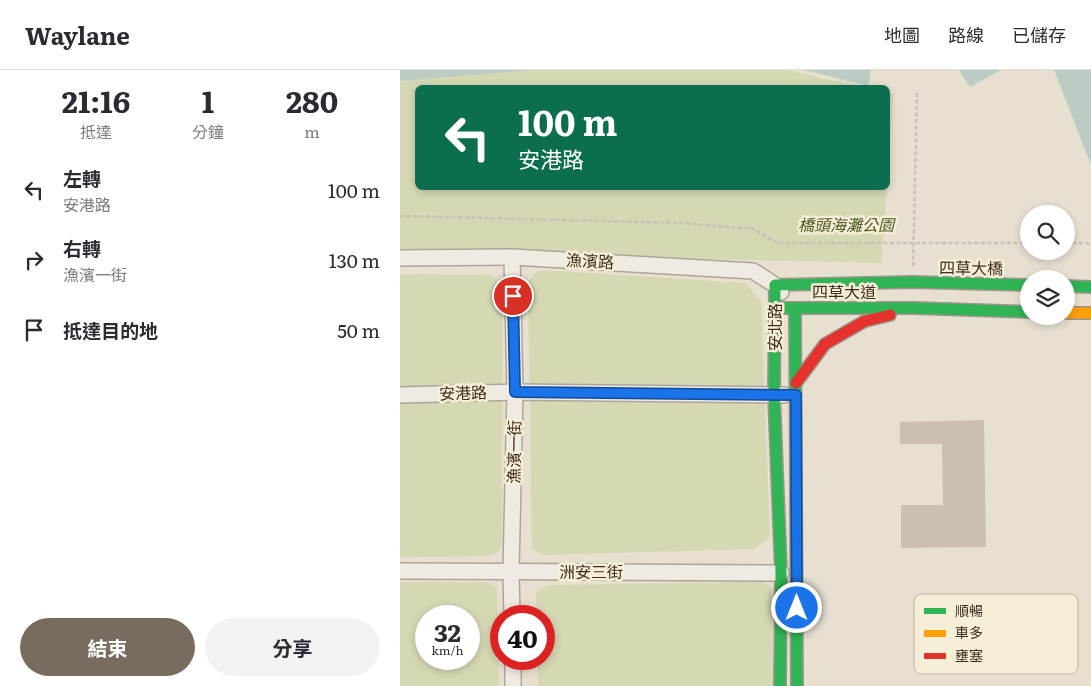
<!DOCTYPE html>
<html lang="zh-TW">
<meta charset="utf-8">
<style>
body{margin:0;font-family:Literata,"Noto Sans TC",serif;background:#f2f2f3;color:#2b2b33;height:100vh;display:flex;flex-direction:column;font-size:19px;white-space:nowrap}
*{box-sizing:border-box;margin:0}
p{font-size:16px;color:#7c7c81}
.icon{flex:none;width:28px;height:28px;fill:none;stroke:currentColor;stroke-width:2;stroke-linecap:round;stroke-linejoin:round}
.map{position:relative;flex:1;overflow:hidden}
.sheet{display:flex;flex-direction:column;background:#fff;width:400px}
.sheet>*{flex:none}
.hud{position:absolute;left:15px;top:15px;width:475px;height:105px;border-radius:8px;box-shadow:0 2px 8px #0003;background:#0b6e4f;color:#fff;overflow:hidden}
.controls{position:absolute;left:620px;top:135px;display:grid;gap:10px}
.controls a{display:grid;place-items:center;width:55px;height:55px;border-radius:50%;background:#fff;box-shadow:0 2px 8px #0003;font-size:25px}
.speed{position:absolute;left:15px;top:535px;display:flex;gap:10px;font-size:25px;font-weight:700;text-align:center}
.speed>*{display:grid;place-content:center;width:65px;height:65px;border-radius:50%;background:#fff;box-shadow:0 2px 8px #0003;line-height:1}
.speed small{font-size:12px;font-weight:400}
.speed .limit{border:8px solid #d22;background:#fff;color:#111}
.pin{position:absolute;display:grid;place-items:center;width:42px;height:42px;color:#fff;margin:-21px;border:2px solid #fff;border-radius:50%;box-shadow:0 1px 5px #0007}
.me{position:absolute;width:55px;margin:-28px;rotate:0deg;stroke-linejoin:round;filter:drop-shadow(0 0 4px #0008)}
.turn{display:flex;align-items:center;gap:18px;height:105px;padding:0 20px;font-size:22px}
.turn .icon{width:65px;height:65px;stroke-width:2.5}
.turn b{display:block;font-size:35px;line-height:42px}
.eta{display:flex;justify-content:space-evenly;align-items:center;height:85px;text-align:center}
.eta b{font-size:30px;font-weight:700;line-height:35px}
.primary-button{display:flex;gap:10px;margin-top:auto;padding:10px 20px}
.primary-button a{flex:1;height:58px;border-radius:30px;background:#786c5e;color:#fff;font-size:20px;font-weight:700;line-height:58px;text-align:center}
.primary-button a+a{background:#f2f2f3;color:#2b2b33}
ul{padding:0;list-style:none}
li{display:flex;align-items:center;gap:15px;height:70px;padding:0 20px}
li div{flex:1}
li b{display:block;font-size:19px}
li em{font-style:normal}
header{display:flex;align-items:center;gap:30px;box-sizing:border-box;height:70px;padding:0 25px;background:#fff;border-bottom:1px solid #e1e1e2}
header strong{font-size:24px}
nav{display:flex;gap:28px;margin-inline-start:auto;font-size:18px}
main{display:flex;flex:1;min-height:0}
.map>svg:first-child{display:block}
.green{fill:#d6d7b3;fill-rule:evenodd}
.water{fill:#bcccc2}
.building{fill:#cbbfb2}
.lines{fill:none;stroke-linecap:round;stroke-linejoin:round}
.street-casing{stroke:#ada599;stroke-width:18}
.fast-casing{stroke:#9c958a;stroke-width:14}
.slow-casing{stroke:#9c958a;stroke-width:14}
.jam-casing{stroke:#9c958a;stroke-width:14}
.path{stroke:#c8c2b9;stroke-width:2.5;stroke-dasharray:4 2.5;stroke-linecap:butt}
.street{stroke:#efebe3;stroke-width:15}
.fast{stroke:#30b455;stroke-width:11}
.slow{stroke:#ff9f0a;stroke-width:11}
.jam{stroke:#e5322d;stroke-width:11}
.route-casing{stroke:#114b97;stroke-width:12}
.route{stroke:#1a73e8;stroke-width:9}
.labels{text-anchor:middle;stroke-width:5;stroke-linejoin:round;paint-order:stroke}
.park-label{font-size:16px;font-style:italic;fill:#4d5a26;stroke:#f7eed8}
.street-label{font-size:16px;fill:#3d2e20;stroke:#f7eed8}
.key{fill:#f7eed8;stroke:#bfb4a1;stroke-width:1}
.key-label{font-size:14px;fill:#3d2e20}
</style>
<header>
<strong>Waylane</strong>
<nav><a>地圖</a><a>路線</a><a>已儲存</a></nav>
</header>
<main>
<section class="sheet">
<div class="eta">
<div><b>21:16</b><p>抵達</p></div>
<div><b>1</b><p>分鐘</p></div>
<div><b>280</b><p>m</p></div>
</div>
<ul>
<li><svg class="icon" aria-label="left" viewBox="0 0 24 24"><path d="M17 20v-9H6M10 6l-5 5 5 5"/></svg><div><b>左轉</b><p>安港路</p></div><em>100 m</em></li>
<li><svg class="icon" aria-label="right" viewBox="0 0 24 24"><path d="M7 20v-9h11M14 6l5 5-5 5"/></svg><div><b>右轉</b><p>漁濱一街</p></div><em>130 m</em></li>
<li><svg class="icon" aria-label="arrive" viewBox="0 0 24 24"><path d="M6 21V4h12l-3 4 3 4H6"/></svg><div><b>抵達目的地</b></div><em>50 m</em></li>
</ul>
<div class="primary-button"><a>結束</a><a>分享</a></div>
</section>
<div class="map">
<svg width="691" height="616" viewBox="0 0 691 616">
<rect width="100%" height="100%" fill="#e7e0d1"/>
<g class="green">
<path d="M135 0H390L403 4 463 17 18 18V118H487L481 193 0 182V11Z"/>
<path d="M488 23 493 24 488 107Z"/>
<path d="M142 200 345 213 361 231 370 467 354 479 143 485 132 478 128 212 135 203Z"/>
<path d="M0 204 92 205 103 218 102 473 98 482 89 486 0 487Z"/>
<path d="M0 512H89L97 518 99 616H0ZM69 546V589H26V546Z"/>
<path d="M362 512 372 517 373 616H138L137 589H144V546H137L136 522 149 515Z"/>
</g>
<g class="water">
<path d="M0 0H135L0 11Z"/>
<path d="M404 0H471L468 16Z"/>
<path d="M559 0H601L570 17Z"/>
<path d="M654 0H691V95Z"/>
</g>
<path class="building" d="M584 350 586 477 501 478V435H543L542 374H500V352Z"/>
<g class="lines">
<g class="street-casing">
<g id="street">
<path d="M0 188 112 187 353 201 375 215 381 222"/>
<path d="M0 325 115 322 384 325"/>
<path d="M0 501 381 503"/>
<path d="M112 546 111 501 115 322 112 187"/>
<path d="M113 589V616"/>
</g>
</g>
<g class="fast-casing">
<g id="fast">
<path d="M666 216 691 217"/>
<path d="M382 238H514L629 242"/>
<path d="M395 238 397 616"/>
<path d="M380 616 381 503 374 325 375 215 512 212 629 215"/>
</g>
</g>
<g class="slow-casing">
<path id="slow" d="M666 243H691"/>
</g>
<g class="jam-casing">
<path id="jam" d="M396 313 425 274 465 251 490 245"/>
</g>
<g class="path">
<path d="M0 146 282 153 353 159 377 173H629"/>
<path d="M666 173H685L691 175"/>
<path d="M513 196 517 22"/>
</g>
<use href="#street" class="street"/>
<use href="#fast" class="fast"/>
<use href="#slow" class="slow"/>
<use href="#jam" class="jam"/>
</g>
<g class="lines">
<g class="route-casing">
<path id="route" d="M113 226 115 322 396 325 397 538"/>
</g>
<use href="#route" class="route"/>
</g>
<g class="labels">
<g class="park-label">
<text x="446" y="161">橋頭海灘公園</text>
</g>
<g class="street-label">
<text transform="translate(190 191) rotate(3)" y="6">漁濱路</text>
<text transform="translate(571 198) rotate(1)" y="6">四草大橋</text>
<text x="444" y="228">四草大道</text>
<text transform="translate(375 257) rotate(-90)" y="6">安北路</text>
<text transform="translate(63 323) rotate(-2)" y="6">安港路</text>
<text transform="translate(114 382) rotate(-89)" y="6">漁濱一街</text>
<text x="191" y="508">洲安三街</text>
</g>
</g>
<rect x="514" y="524" width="164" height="80" rx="8" class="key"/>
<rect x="524" y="538" width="22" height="6" fill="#30b455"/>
<rect x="524" y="560" width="22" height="7" fill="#ff9f0a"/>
<rect x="524" y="583" width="22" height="6" fill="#e5322d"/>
<g class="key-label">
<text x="555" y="546">順暢</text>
<text x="555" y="568">車多</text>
<text x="555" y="591">壅塞</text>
</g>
</svg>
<div class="controls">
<a><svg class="icon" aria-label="search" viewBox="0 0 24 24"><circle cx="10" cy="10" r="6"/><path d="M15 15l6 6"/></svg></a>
<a><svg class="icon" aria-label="layers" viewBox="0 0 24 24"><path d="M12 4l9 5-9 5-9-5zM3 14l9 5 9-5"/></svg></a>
</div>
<div class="speed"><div>32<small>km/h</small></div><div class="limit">40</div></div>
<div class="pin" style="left:113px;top:226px;background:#d93025"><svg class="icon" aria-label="arrive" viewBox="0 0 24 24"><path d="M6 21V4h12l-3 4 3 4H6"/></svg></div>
<svg class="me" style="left:397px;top:538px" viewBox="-20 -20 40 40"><circle r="17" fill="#1a73e8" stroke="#fff" stroke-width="3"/><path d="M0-11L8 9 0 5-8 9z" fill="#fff"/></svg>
<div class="hud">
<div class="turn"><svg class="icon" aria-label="left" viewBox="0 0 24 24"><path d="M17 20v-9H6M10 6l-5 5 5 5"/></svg><div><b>100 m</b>安港路</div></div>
</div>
</div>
</main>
